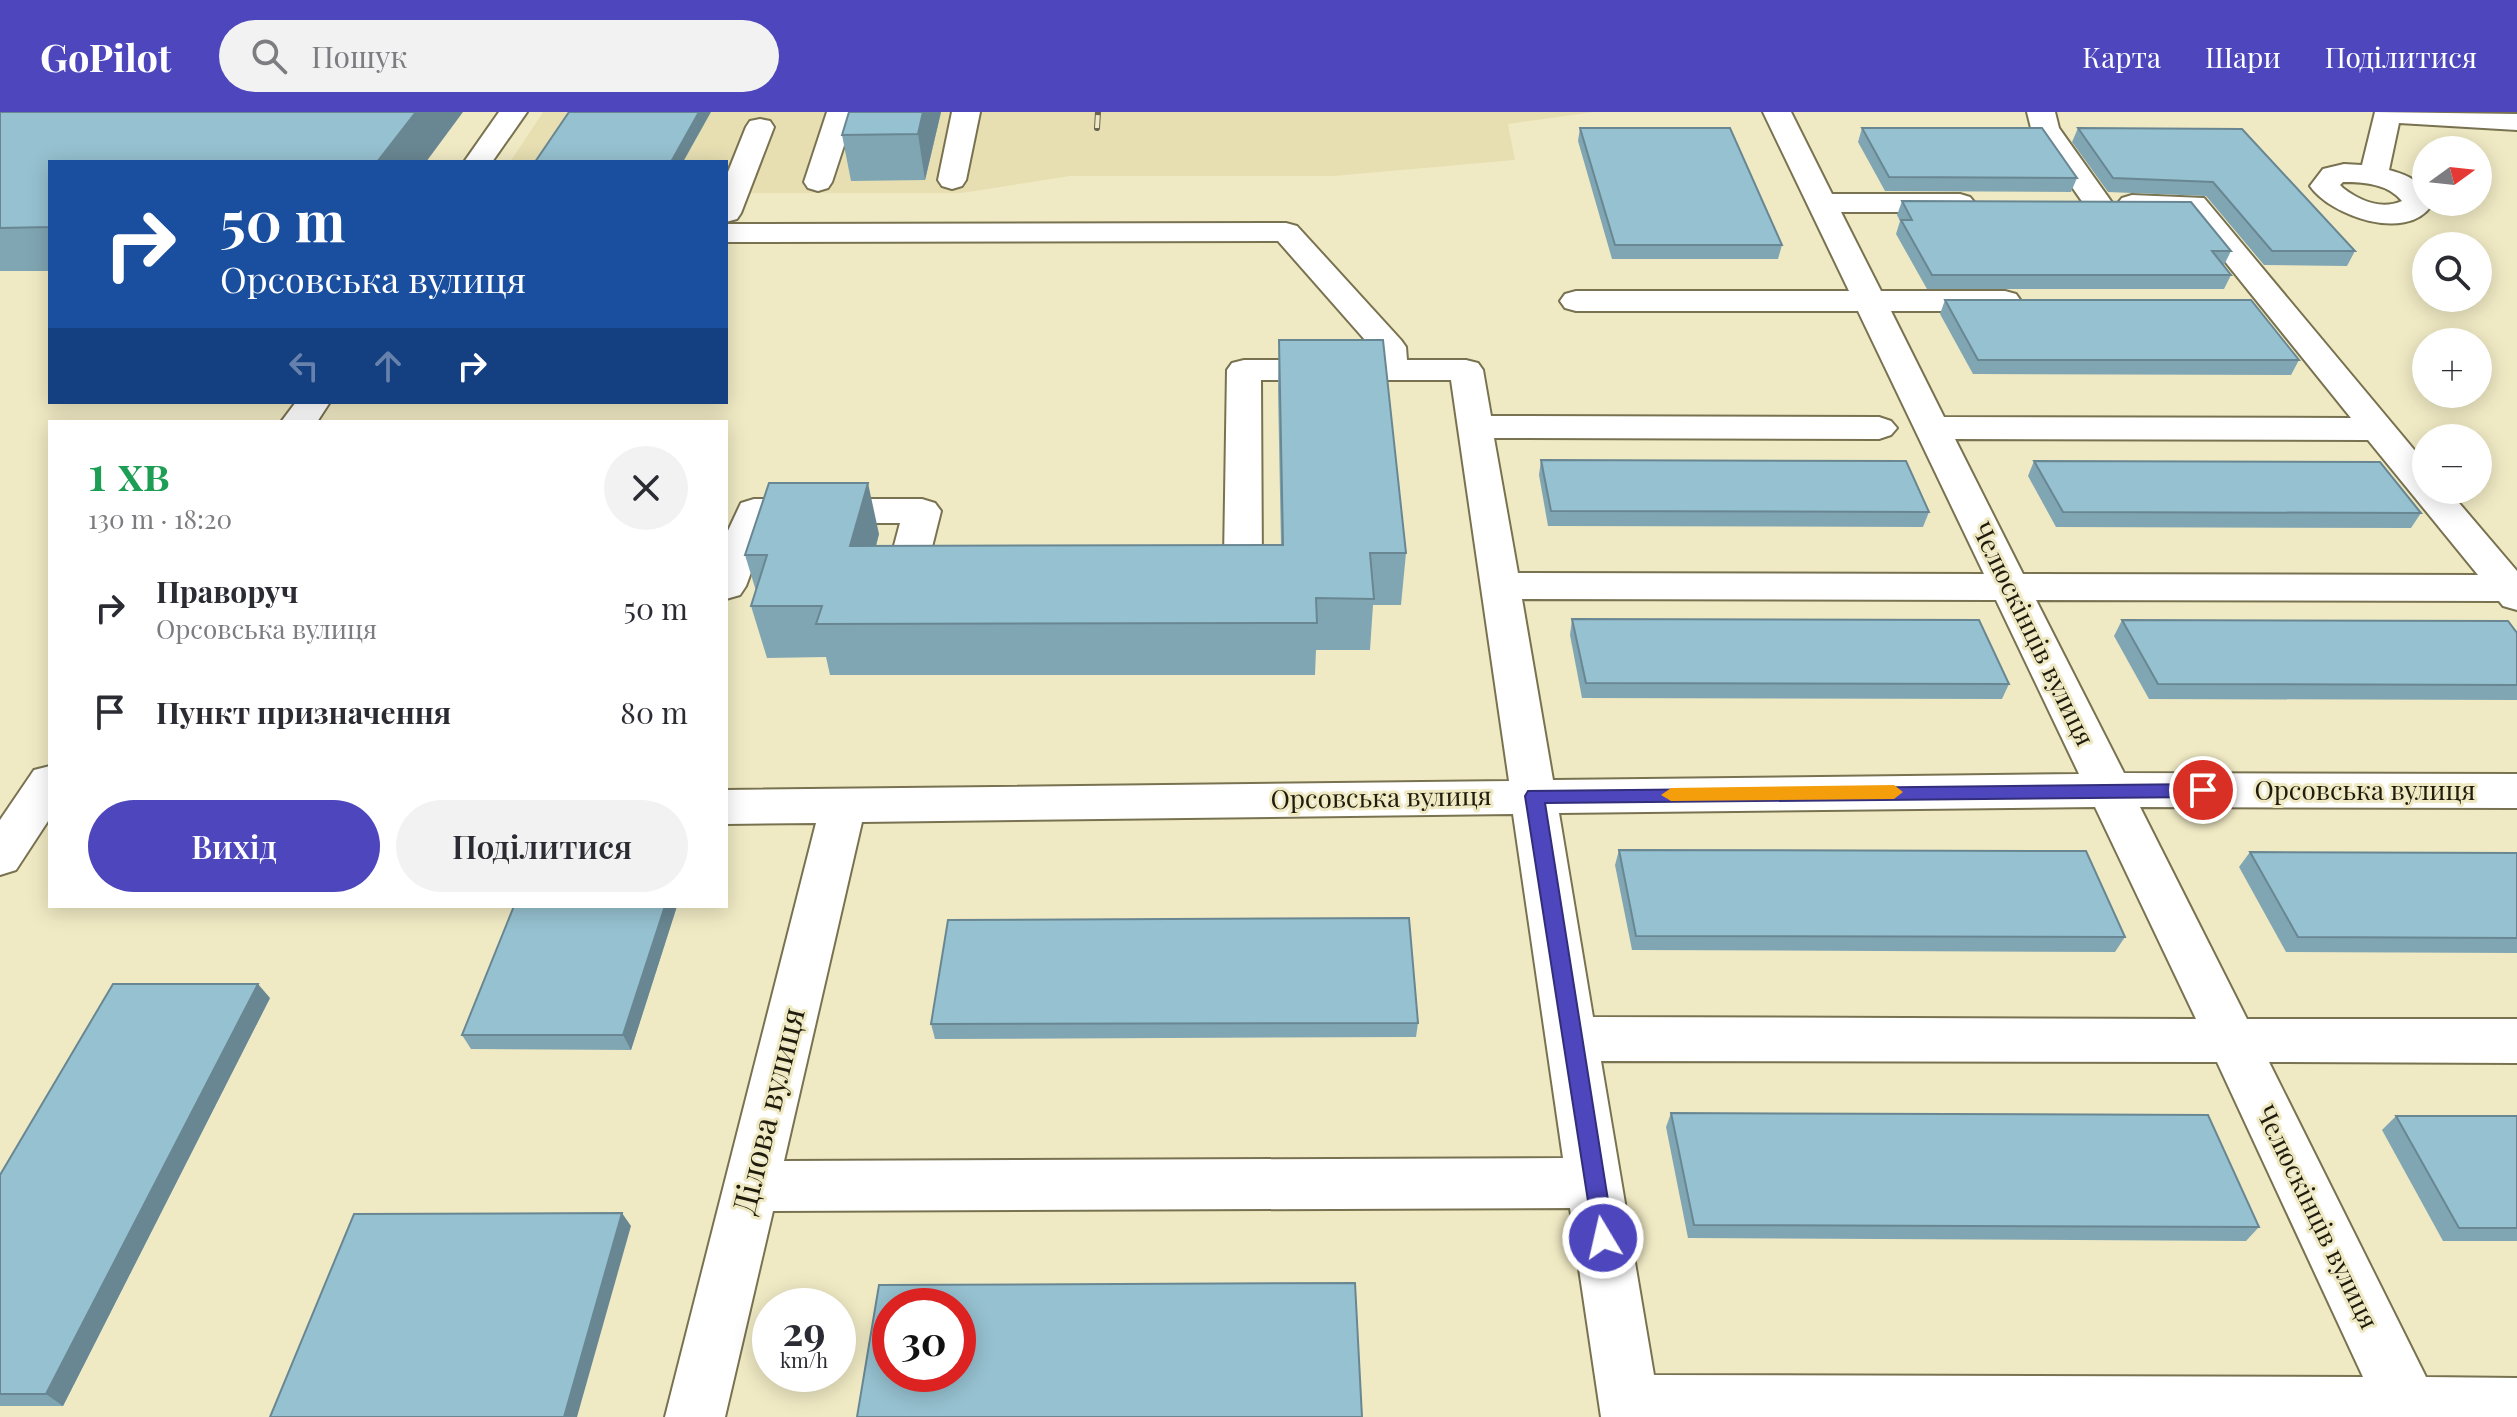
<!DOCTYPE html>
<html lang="uk">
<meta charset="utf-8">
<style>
body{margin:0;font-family:"Playfair Display",serif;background:#f2f2f3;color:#2b2b33;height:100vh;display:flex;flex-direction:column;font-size:30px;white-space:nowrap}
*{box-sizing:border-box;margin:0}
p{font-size:26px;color:#7c7c81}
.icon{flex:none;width:44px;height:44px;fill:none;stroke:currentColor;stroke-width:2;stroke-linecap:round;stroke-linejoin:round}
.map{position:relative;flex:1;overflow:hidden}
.sheet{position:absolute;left:48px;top:308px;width:680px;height:488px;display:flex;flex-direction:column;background:#fff;border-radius:0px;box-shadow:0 4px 20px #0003}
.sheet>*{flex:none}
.guide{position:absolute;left:48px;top:48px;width:680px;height:244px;border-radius:0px;box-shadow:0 4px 20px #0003;background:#1a4fa0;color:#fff;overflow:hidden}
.needle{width:52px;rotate:75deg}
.tools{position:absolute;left:2412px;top:24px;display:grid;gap:16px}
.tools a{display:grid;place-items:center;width:80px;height:80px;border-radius:50%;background:#fff;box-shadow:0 4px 20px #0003;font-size:40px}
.speed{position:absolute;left:752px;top:1176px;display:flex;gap:16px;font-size:40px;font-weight:700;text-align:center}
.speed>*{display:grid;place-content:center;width:104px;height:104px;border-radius:50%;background:#fff;box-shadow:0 4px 20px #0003;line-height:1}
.speed small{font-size:20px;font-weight:400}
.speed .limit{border:12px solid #d22;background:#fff;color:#111}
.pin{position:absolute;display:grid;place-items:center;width:68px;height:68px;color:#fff;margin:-34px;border:4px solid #fff;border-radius:50%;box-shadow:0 2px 8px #0007}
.me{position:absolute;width:88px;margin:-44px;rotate:351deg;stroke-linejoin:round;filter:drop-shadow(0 0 6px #0008)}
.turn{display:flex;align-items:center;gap:28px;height:168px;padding:0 40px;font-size:36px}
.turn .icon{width:104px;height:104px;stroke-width:2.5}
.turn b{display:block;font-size:56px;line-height:68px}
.lanes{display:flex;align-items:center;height:76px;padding:0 40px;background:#0003;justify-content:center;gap:40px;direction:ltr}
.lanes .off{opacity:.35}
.round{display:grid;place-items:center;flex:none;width:84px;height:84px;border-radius:42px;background:#f2f2f3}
.overview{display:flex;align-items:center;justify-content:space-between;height:136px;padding:0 40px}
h1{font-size:48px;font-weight:600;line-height:60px;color:#1e9e55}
.primary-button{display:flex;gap:16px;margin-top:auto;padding:16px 40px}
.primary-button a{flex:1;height:92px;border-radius:48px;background:#4d46bc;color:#fff;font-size:32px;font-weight:600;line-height:92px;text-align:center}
.primary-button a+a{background:#f2f2f3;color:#2b2b33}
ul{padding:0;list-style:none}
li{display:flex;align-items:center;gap:24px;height:104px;padding:0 40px}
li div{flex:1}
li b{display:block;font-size:30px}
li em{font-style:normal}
header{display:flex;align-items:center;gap:48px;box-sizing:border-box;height:112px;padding:0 40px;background:#4d46bc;color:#fff}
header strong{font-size:38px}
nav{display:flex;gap:44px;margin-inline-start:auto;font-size:28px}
.search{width:560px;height:72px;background:#f2f2f3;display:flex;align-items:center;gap:20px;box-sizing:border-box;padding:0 28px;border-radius:44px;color:#7c7c81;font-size:30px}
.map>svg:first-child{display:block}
.built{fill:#e7dfb2}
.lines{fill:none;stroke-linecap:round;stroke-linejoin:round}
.minor-casing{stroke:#787250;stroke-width:4}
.minor{fill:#fff;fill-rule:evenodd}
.rail-casing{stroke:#69654e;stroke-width:6}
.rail{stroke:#f0eac4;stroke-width:4;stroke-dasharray:13;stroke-linecap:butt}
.wall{fill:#81a6b3}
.shaded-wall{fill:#698792}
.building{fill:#96c1d0;stroke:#698792;stroke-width:2;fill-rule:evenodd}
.route{fill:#4d46bc;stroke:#322e7a;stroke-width:2}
.slow{fill:#f59e0b}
.labels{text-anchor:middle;stroke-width:6;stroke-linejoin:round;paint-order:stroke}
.street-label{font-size:26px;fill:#1f1c0e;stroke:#f0eac4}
.near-street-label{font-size:32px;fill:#1f1c0e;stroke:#f0eac4}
</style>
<header>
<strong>GoPilot</strong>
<div class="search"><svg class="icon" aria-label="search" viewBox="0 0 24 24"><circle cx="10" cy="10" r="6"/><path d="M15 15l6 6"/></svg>Пошук</div>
<nav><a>Карта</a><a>Шари</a><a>Поділитися</a></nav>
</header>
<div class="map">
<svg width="2517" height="1305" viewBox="0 0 2517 1305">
<rect width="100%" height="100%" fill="#f0eac4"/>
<path class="built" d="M543 0H1594L1508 12 1515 48 1334 64H1070L962 81H726V50H510Z"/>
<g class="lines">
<g class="minor-casing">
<g id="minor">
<path d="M499 0H527L492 50H464Z"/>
<path d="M827 0H855L832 70 828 76 818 79 808 76 804 70Z"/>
<path d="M952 0H980L966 68 962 74 952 77 942 74 938 68Z"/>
<path d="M1763 0H1791L1832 82H1960L1970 85 1975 91 1970 97 1960 100H1841L1881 179H2005L2016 182 2021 189 2016 196 2005 199H1891L1944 305 2351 306 2186 101 2122 98 2117 92 2122 86 2132 83 2204 86 2426 352V378H2448L2517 459V498L2503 494 2499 489 2036 488 2124 661 2517 662V696L2140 695 2247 907H2517V951L2269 950 2426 1265 2517 1266V1305H1601L1570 1096 773 1099 725 1305H665L816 711 726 712V678L1509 669 1451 268H1261L1262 459 1257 468C1236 473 1215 473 1194 468L1189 459 1194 450 1224 446 1227 258 1232 251 1244 248H1373V237L1278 129 726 130V112L1286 111 1297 114 1401 228 1406 235 1407 248H1466L1478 251 1483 258 1491 304 1879 305 1891 309 1897 316 1891 323 1879 327 1494 326 1518 461 1984 462 1858 199H1576L1565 196 1560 189 1565 182 1576 179H1849ZM1955 327 2368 328 2478 463 2023 462ZM1522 487 1996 488 2079 662 1553 668ZM2095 695 2196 907 1593 905 1559 701ZM1513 702 1563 1046 784 1049 862 710ZM1601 949 2217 950 2363 1265 1654 1263Z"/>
<path d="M2027 0H2055L2059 16 2113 92 2108 98 2098 101 2088 98 2031 16Z"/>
<path d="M2375 0 2517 2V18L2399 11 2389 58C2407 63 2426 70 2426 90H2431V94C2406 130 2331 104 2310 74L2323 57 2344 52 2362 53ZM2343 70C2365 70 2388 72 2402 89 2381 98 2360 89 2343 76L2340 73Z"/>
<path d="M760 7 770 9 774 15 741 101 737 107 726 110V65L746 15 750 9Z"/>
<path d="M296 290H330L317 310H281Z"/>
<path d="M754 387H922L935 391 941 399 929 447 953 451 959 460 953 469C933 474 913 474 893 469L887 460 900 411H769L746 474 740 483 726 487V423L741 391Z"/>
<path d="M50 654V706L16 758 0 763V708L34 658Z"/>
</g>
</g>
<use href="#minor" class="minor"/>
<g class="rail-casing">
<path id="rail" d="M1097 16 1098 0"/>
</g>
<use href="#rail" class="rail"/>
</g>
<g class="wall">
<path d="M0 0 50 50V159H0Z"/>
<path d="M941 0 925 68 851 69 842 23Z"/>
<path d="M1580 16 1782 133 1778 147H1612L1578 29Z"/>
<path d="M1862 16 2077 66 2071 80 1885 79 1858 30Z"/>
<path d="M2078 16 2242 17 2355 139 2347 154 2264 153 2206 84 2108 80 2072 30Z"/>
<path d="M1902 89 2231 139 2224 153 2231 163 2224 177H1927L1896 122 1900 109 1897 103Z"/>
<path d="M1945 188 2299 248 2291 263 1973 262 1940 202Z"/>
<path d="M1279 228 1406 441 1401 493H1373L1370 538H1316L1315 563H830L826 545 767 546 751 494 756 479 745 443 879 422 876 434 1281 433 1278 278Z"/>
<path d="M1541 348 1929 400 1923 415 1548 414 1539 363Z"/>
<path d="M2034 349 2421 401 2411 416 2056 415 2028 364Z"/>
<path d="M1572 507 2009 572 2002 587 1582 586 1570 523Z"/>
<path d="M2122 508 2517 521V588L2149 587 2114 524Z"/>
<path d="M1619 738 2125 825 2115 840 1632 838 1615 753Z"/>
<path d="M2250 740 2517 741V841L2286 840 2239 755Z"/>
<path d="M677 794 631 938 471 937 462 923Z"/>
<path d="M270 886 63 1294H0V1063Z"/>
<path d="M1418 911 1416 925 935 927 931 912Z"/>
<path d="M1671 1001 2259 1115 2246 1129 1688 1126 1666 1015Z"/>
<path d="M2396 1004H2517V1129H2443L2382 1018Z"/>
</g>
<g class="shaded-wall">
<path d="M416 0H463L426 50H377Z"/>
<path d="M699 0H711L683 50H671Z"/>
<path d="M923 0H941L925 68 918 22Z"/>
<path d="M868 371 879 422 862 485 850 434Z"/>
<path d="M665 794H677L631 938 623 923Z"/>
<path d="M258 872 270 886 63 1294 46 1282Z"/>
<path d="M622 1101 631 1114 577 1305H564Z"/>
</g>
<g class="building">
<path d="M0 0H416L377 50H50V115L0 116Z"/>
<path d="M569 0H699L671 50H535Z"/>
<path d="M849 0H923L918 22 842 23Z"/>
<path d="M1580 16H1730L1782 133H1615Z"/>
<path d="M1862 16H2042L2077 66 1889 65Z"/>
<path d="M2078 16 2242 17 2355 139H2272L2213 70 2113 66Z"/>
<path d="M1902 89 2191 90 2231 139H2212L2231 163H1932L1901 108H1912Z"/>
<path d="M1945 188H2251L2299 248H1978Z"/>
<path d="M1279 228H1383L1406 441H1370L1374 487 1316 486 1317 511 816 512 822 494H751L767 443H745L769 371H868L850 434 1283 433Z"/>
<path d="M1541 348 1906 349 1929 400 1551 399Z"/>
<path d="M2034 349 2380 350 2421 401 2063 400Z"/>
<path d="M1572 507 1979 508 2009 572 1586 571Z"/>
<path d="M2122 508 2508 509 2517 521V573L2158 572Z"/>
<path d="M1619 738 2086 739 2125 825 1636 824Z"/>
<path d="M2250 740 2517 741V826L2298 825Z"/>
<path d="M514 794H665L623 923H462Z"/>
<path d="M1409 806 1418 911 931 912 948 808Z"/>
<path d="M113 872H258L46 1282H0V1063Z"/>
<path d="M1671 1001 2208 1003 2259 1115 1694 1113Z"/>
<path d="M2396 1004H2517V1116H2459Z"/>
<path d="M622 1101 564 1305H270L354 1102Z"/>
<path d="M1355 1171 1362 1305H857L879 1173ZM890 1194H958V1262H890Z"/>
</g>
<path class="route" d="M2203 672 2213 678 2203 685 1545 691 1614 1126 1611 1134 1603 1137 1595 1134 1525 684 1528 679Z"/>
<path class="slow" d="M1894 673 1903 680 1894 687 1671 689 1661 683 1671 676Z"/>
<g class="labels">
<g class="street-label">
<text transform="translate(2033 522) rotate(64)" y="9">Челюскінців вулиця</text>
<text x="2365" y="688">Орсовська вулиця</text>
<text transform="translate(1381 686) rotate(-1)" y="9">Орсовська вулиця</text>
<text transform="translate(2317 1105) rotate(64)" y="9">Челюскінців вулиця</text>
</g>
<g class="near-street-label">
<text transform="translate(769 999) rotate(-76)" y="11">Ділова вулиця</text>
</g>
</g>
</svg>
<div class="tools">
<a><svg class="needle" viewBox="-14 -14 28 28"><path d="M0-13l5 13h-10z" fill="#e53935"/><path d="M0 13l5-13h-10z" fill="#7c7c81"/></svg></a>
<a><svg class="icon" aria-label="search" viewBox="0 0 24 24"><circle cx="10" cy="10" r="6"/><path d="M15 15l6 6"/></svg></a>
<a>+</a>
<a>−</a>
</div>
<div class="speed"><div>29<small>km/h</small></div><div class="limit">30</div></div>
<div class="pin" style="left:2203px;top:678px;background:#d93025"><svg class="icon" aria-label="arrive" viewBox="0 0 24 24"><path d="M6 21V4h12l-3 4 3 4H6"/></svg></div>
<svg class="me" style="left:1603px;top:1126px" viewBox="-20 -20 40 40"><circle r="17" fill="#4d46bc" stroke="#fff" stroke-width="3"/><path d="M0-11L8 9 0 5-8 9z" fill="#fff"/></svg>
<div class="guide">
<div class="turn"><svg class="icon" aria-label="right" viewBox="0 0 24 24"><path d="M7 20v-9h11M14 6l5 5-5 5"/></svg><div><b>50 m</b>Орсовська вулиця</div></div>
<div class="lanes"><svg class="icon off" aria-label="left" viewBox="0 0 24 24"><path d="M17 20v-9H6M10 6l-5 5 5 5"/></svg><svg class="icon off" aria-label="ahead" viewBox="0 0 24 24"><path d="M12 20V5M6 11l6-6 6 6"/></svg><svg class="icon" aria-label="right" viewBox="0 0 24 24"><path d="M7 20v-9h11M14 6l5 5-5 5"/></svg></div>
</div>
<section class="sheet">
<div class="overview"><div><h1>1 хв</h1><p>130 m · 18:20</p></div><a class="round"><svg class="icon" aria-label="close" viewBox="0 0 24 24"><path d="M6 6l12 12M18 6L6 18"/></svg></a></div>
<ul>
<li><svg class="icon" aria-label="right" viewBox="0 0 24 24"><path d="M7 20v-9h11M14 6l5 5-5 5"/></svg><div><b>Праворуч</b><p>Орсовська вулиця</p></div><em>50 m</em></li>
<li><svg class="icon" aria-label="arrive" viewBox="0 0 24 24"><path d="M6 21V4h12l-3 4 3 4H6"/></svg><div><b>Пункт призначення</b></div><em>80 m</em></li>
</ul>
<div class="primary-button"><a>Вихід</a><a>Поділитися</a></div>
</section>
</div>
